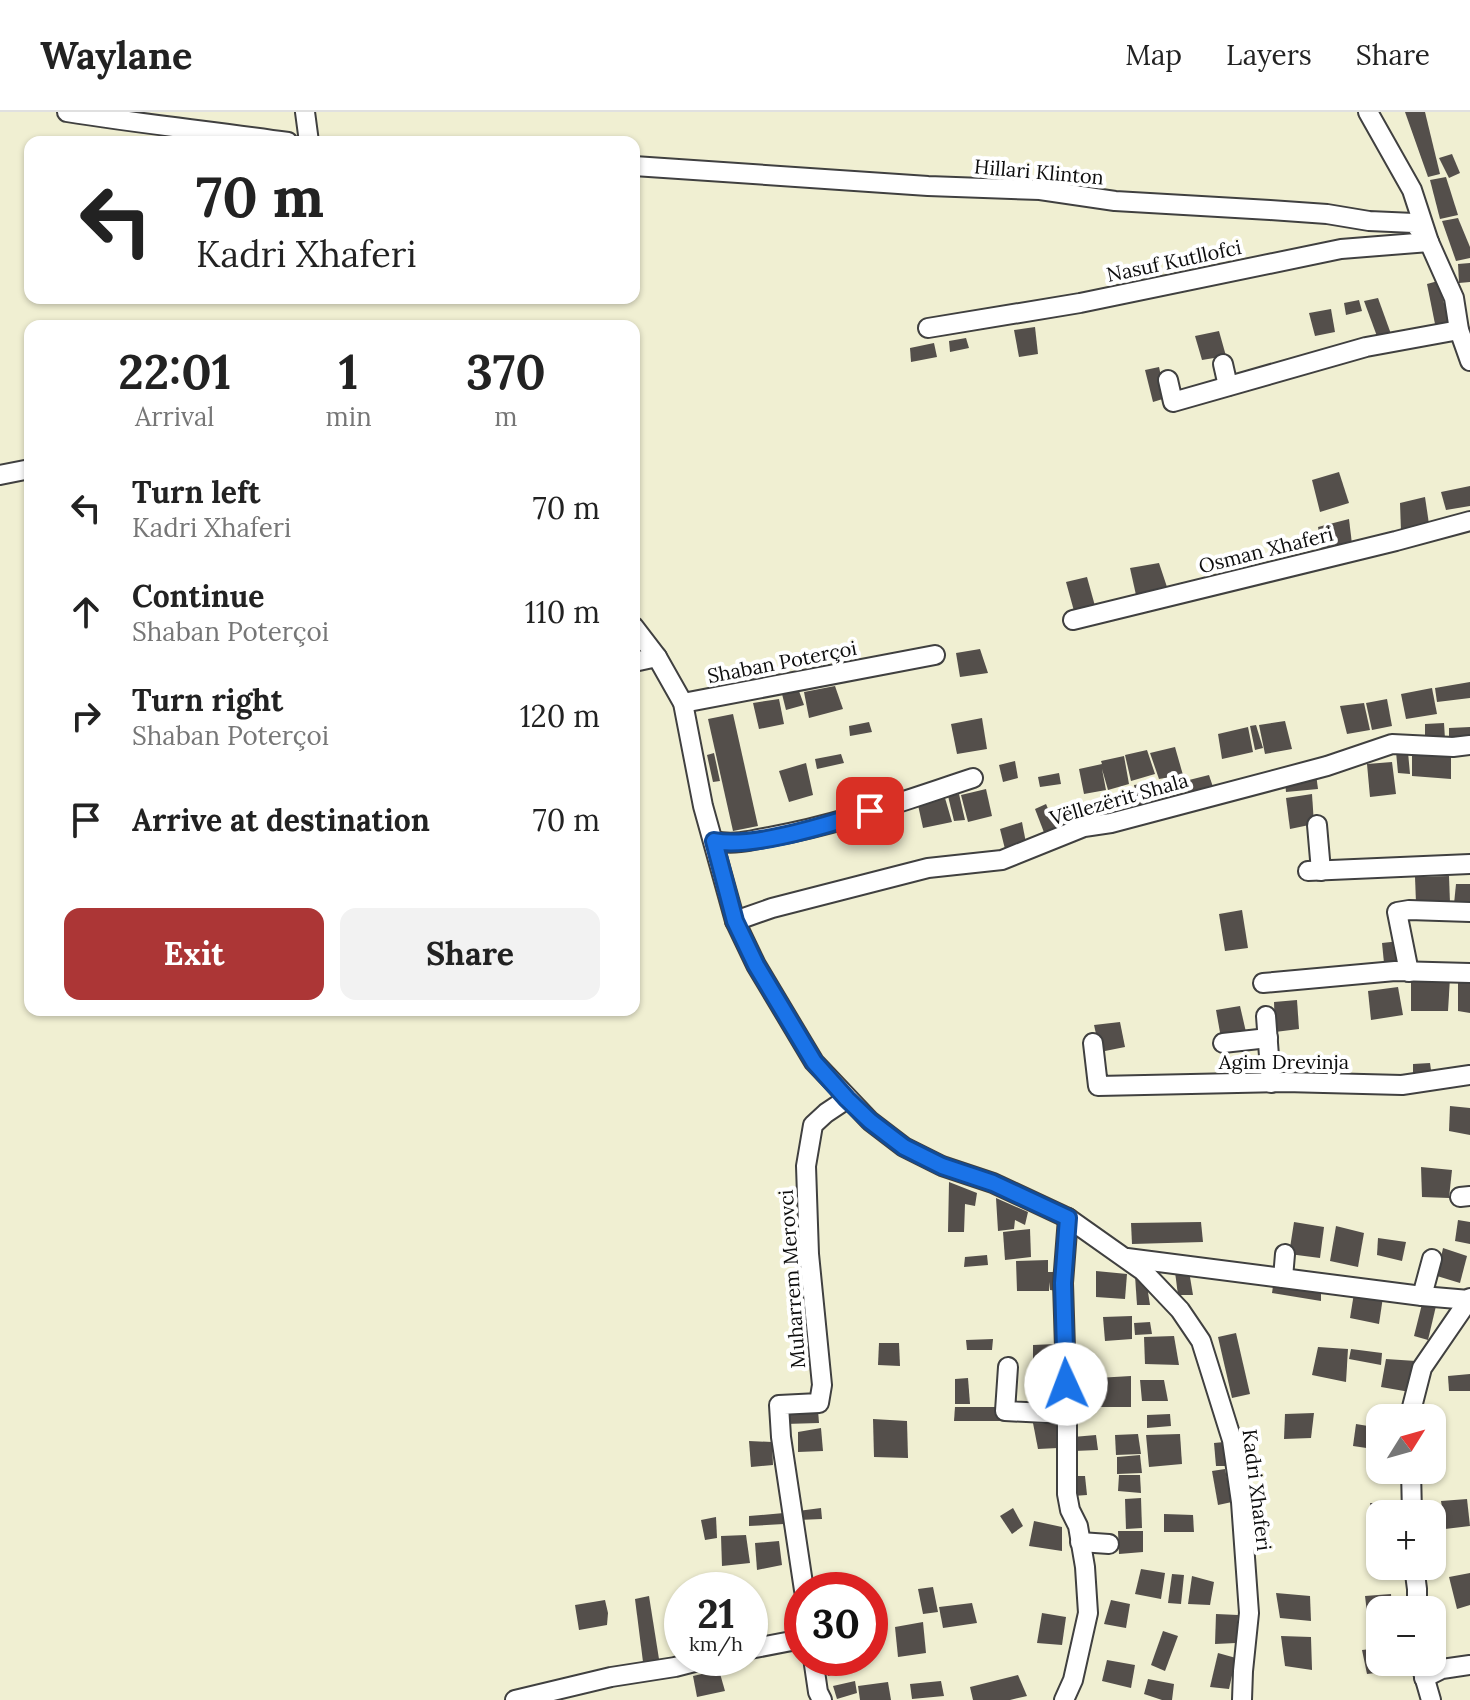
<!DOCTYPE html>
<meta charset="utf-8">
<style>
body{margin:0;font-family:Lora,serif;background:#f2f2f2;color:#222;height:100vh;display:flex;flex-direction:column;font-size:30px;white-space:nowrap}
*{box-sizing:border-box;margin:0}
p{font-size:26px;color:#767676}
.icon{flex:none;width:44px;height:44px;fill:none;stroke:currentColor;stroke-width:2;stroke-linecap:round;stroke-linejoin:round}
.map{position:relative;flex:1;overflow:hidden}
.details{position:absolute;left:24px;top:208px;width:616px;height:696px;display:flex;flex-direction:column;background:#fff;border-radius:16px;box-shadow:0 2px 6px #0004}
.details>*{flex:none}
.guide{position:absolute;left:24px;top:24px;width:616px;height:168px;border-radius:16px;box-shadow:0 2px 6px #0004;background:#fff;color:#222;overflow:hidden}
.needle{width:52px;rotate:53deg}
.controls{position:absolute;left:1366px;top:1292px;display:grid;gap:16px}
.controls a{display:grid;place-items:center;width:80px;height:80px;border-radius:16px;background:#fff;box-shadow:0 2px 6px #0004;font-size:40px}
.speed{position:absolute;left:664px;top:1460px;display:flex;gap:16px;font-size:40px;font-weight:700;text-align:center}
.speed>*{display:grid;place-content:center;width:104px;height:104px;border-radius:50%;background:#fff;box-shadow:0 2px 6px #0004;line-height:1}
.speed small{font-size:20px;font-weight:400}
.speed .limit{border:12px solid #d22;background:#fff;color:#111}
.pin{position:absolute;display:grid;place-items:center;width:68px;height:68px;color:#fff;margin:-34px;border-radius:16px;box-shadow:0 4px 12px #0006}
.me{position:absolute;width:88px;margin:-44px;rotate:358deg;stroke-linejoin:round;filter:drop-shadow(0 0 6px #0008)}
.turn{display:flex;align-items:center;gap:28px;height:168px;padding:0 40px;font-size:36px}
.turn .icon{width:104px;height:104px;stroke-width:2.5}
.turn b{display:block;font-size:56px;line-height:68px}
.eta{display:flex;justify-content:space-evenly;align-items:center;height:136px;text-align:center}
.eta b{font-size:48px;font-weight:700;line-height:56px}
.action{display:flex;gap:16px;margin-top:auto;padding:16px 40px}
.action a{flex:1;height:92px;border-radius:16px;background:#ac3636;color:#fff;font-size:32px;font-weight:700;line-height:92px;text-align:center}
.action a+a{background:#f2f2f2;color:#222}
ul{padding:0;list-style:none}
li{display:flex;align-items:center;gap:24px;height:104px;padding:0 40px}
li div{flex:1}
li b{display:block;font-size:30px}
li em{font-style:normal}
header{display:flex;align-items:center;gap:48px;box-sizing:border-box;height:112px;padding:0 40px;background:#fff;border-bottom:2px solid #e0e0e0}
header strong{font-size:38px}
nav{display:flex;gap:44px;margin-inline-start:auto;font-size:28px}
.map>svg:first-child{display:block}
.farmland{fill:#f0efd2;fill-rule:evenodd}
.building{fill:#544f4b}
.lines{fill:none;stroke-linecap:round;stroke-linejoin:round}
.minor-casing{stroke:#404040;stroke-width:22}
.minor{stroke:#fff;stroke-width:18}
.route-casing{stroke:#114b97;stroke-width:20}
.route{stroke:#1a73e8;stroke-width:14}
.labels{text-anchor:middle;stroke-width:8;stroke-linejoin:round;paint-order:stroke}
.street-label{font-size:20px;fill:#0d0d0d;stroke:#fff}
</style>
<header>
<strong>Waylane</strong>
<nav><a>Map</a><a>Layers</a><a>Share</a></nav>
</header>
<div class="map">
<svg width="1470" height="1588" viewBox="0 0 1470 1588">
<rect width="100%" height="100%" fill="#fdfbef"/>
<path class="farmland" d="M0 0H1470V1588H0ZM30 30H634V186H30ZM30 214H634V898H30ZM1380 1306H1432V1358H1380ZM1380 1402H1432V1454H1380ZM682 1478H750V1546H682ZM802 1478H870V1546H802ZM1380 1498H1432V1550H1380Z"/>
<g class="building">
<path d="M1405 0H1425L1440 62 1428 65Z"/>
<path d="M1452 42 1460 61 1449 66 1439 46Z"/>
<path d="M1446 65 1458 103 1440 107 1430 68Z"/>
<path d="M1458 106 1470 135V146L1456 149 1442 109Z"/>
<path d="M1470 151V170L1459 171 1458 152Z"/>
<path d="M1438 169 1449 210 1435 212 1427 172Z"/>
<path d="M1378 186 1391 222 1378 227 1364 189Z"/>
<path d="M1359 188 1362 199 1346 203 1344 191Z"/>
<path d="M1331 197 1335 220 1315 224 1309 201Z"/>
<path d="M1035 215 1038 242 1019 245 1014 218Z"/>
<path d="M1219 219 1226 244 1202 248 1195 224Z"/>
<path d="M966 226 969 236 950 240 949 229Z"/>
<path d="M934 231 937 245 911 250 910 236Z"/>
<path d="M1159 255 1166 286 1153 290 1145 258Z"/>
<path d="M1339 360 1349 391 1320 400 1312 368Z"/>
<path d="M1470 374V394L1446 398 1441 380Z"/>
<path d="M1425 385 1429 412 1401 419 1400 391Z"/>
<path d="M1349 407 1352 432 1322 438 1318 415Z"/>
<path d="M1159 451 1168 478 1136 483 1130 456Z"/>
<path d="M1087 465 1095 494 1074 499 1066 470Z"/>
<path d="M980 537 988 561 960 565 956 541Z"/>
<path d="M1470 570V586L1437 590 1435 576Z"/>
<path d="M835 574 843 597 809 606 804 580Z"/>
<path d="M1432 576 1437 602 1406 607 1401 582Z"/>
<path d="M799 579 804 593 786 598 782 582Z"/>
<path d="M779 587 784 612 759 617 753 591Z"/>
<path d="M1387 587 1392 614 1372 618 1366 591Z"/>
<path d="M1364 591 1370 618 1347 622 1340 594Z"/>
<path d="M733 602 758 714 733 719 708 607Z"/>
<path d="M982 606 987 637 957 642 951 612Z"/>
<path d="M1285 609 1292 637 1265 642 1259 613Z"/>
<path d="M869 610 872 620 850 624 849 614Z"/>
<path d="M1444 611 1445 627H1425V612Z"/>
<path d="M1256 613 1263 636 1255 638 1250 614Z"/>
<path d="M1248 615 1253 640 1222 647 1218 622Z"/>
<path d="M1470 615V626H1449V616Z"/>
<path d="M1175 635 1183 663 1159 667 1150 641Z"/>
<path d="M1451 637V667L1412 664V639Z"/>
<path d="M1147 638 1155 662 1131 669 1125 643Z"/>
<path d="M1396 640H1408L1410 662 1398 661Z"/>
<path d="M714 641 720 669 713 670 707 643Z"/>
<path d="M841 642 844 651 817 657 815 647Z"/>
<path d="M1124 644 1129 672 1108 678 1102 657 1106 678 1084 682 1079 657 1102 652 1101 649Z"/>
<path d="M1015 649 1018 666 1003 670 999 653Z"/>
<path d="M1392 650 1396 682 1370 685 1367 652Z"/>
<path d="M806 651 813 683 789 690 779 659Z"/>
<path d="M1059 661 1061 672 1040 675 1038 665Z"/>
<path d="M1316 662 1318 677 1286 680 1285 669Z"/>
<path d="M1209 663 1213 675 1189 682 1185 669Z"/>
<path d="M1142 672 1150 694 1138 697 1134 673Z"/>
<path d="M986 677 992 704 968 710 961 683Z"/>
<path d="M1131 680 1137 699 1123 703 1117 683Z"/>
<path d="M959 682 965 708 954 709 948 684Z"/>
<path d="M1312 682 1314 712 1290 717 1286 686Z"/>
<path d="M945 686 952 710 923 716 918 693Z"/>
<path d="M1046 692 1057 718 1045 723 1035 697Z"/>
<path d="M1022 710 1026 731 1005 737 1000 717Z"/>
<path d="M1449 764 1450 791H1416L1415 765Z"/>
<path d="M1456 772H1470V793L1454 792Z"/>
<path d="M1242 798 1248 836 1225 839 1219 802Z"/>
<path d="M1400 829 1402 849 1384 851 1382 831Z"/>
<path d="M1450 866 1448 899H1411V867Z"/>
<path d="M1458 867H1470V901L1458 899Z"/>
<path d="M1398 875 1403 903 1371 908 1368 879Z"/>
<path d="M1297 888 1299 917 1275 920 1274 890Z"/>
<path d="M1240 894 1246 920 1221 926 1216 898Z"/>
<path d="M1120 910 1125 935 1100 940 1094 913Z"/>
<path d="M1430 951 1432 965H1413V952Z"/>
<path d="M1450 994 1470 996V1023L1449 1019Z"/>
<path d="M1421 1055 1452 1058 1449 1086 1422 1085Z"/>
<path d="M949 1070 977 1081 975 1094 965 1092 964 1120H948Z"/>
<path d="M996 1086 1028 1100 1025 1113 1015 1108 1014 1117 998 1119Z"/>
<path d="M1458 1108 1470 1110V1132L1455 1129Z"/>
<path d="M1201 1110 1203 1130 1132 1132 1131 1111Z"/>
<path d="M1294 1110 1324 1115 1320 1146 1289 1142Z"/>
<path d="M1336 1114 1364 1121 1358 1155 1330 1149Z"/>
<path d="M1030 1117 1031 1145 1005 1148 1003 1120Z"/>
<path d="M1378 1126 1406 1130 1402 1149 1377 1143Z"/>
<path d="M1443 1136 1467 1144 1460 1171 1437 1164Z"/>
<path d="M987 1143 988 1153 964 1155 965 1145Z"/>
<path d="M1048 1148V1160H1057L1058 1179 1050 1178 1049 1170V1179H1017L1016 1149Z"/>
<path d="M1096 1159 1127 1162 1125 1187 1096 1185Z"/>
<path d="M1189 1159 1193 1183H1178L1175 1160Z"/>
<path d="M1135 1164 1146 1167 1150 1193H1137Z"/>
<path d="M1274 1167 1321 1176V1189L1272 1181Z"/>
<path d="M1354 1181 1383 1185 1379 1212 1350 1206Z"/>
<path d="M1422 1192 1436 1194 1428 1228 1414 1224Z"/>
<path d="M1132 1204V1227L1105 1229 1103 1205Z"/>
<path d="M1150 1210 1152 1222 1135 1223 1134 1211Z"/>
<path d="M1236 1221 1250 1282 1232 1286 1218 1225Z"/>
<path d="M1174 1224 1179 1253 1145 1252 1144 1225Z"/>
<path d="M993 1227 992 1238H967L966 1228Z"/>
<path d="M879 1231H899L900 1254 878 1253Z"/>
<path d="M1056 1232 1057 1255 1033 1257V1233Z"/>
<path d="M1318 1235 1348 1237 1346 1270 1312 1263Z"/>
<path d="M1351 1237 1382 1241 1381 1253 1349 1247Z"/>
<path d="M1386 1247 1416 1249 1410 1280 1381 1275Z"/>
<path d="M1470 1262V1279H1449L1448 1264Z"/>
<path d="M1073 1264 1093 1265 1095 1293 1074 1291Z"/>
<path d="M1131 1264V1295H1100L1097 1266Z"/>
<path d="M968 1266 970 1292H955V1267Z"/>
<path d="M1140 1268H1164L1168 1289H1142Z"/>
<path d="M955 1295H998L1000 1309H954Z"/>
<path d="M818 1298 819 1311 785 1312V1299Z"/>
<path d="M1314 1301 1311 1326 1284 1327 1285 1302Z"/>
<path d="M1170 1302 1171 1314 1147 1316V1303Z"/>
<path d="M873 1307 907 1309 908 1346 874 1345Z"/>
<path d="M1033 1311 1056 1312 1058 1336 1038 1337Z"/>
<path d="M1356 1312 1380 1316V1338L1353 1334Z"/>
<path d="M1444 1313V1359H1432V1314Z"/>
<path d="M821 1316 823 1339 798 1340V1320Z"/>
<path d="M1138 1322 1141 1342 1116 1343 1115 1323Z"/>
<path d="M1180 1322 1182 1352 1149 1355 1146 1323Z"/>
<path d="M1096 1323 1098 1338 1074 1339 1073 1325Z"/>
<path d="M749 1329 772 1330 773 1353 751 1355Z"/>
<path d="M1224 1330 1226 1354H1216L1214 1331Z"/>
<path d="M1140 1343 1142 1361 1117 1362V1345Z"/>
<path d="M1225 1357 1232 1390 1218 1393 1212 1359Z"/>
<path d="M1119 1363H1140L1141 1381 1118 1379Z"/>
<path d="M1071 1364H1085L1087 1383 1073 1384Z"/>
<path d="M1141 1386 1142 1416 1126 1417 1125 1387Z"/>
<path d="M1467 1387 1470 1414 1445 1417 1441 1389Z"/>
<path d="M1370 1391H1400V1402H1380V1425L1376 1426Z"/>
<path d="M821 1396 822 1407 798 1408V1399Z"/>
<path d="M1013 1396 1023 1414 1012 1422 1000 1404Z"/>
<path d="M784 1401V1412L749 1414V1404Z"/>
<path d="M1164 1402 1193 1403 1194 1420H1164Z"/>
<path d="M716 1405 717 1426 705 1428 701 1408Z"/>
<path d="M1034 1409 1062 1415V1439L1029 1434Z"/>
<path d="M1118 1419H1143V1440L1119 1442Z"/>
<path d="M746 1423 750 1451 722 1454 721 1424Z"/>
<path d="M779 1429 782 1453 757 1458 755 1431Z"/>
<path d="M1141 1457 1165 1461 1161 1487 1135 1482Z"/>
<path d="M1470 1461V1493L1457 1497 1449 1465Z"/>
<path d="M1172 1462 1184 1463 1181 1492 1168 1491Z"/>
<path d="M1192 1464 1214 1470 1210 1493 1188 1492Z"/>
<path d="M933 1475 938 1500 923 1502 918 1477Z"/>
<path d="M1276 1481 1310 1484 1311 1509 1280 1506Z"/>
<path d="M1391 1482 1392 1498H1380V1509H1368L1365 1484Z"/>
<path d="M649 1484 659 1547 643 1550 635 1487Z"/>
<path d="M605 1488 608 1501 607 1513 579 1518 575 1493Z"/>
<path d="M1111 1488 1130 1492 1126 1516 1104 1512Z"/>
<path d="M972 1491 977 1511 943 1516 939 1495Z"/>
<path d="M1042 1501 1066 1505 1062 1533 1037 1531Z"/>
<path d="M1216 1502 1238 1503 1236 1531 1215 1532Z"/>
<path d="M923 1510 926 1541 898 1545 895 1515Z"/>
<path d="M1163 1519 1178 1524 1165 1559 1151 1553Z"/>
<path d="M1281 1524 1311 1525 1312 1558 1285 1554Z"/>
<path d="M1380 1536V1550H1393L1392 1559 1367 1562 1362 1538Z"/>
<path d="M1218 1541 1236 1546 1229 1577 1210 1575Z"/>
<path d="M822 1546H836L841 1560 828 1564Z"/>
<path d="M1107 1548 1135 1553 1131 1576 1102 1569Z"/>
<path d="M719 1558 725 1579 697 1585 693 1564Z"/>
<path d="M1018 1563 1027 1584 1010 1588H973L970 1575Z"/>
<path d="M1148 1567 1174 1572 1172 1588H1162L1144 1582Z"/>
<path d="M855 1569 857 1581 837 1587 833 1574Z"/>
<path d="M941 1569 944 1584 912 1587 910 1572Z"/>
<path d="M888 1570 891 1588H860L858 1574Z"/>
</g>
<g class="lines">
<g class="minor-casing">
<g id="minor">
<path d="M67 0C140 12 214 19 288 30"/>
<path d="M305 0 309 30"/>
<path d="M1368 0 1412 78 1429 130 1454 186 1459 218 1470 249"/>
<path d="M634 54 928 74 1040 78 1115 89 1270 98 1327 102 1369 109 1414 111 1429 130"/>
<path d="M928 216 1080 191 1341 137 1429 130"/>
<path d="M1223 252 1228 274"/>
<path d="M1168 268 1173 290 1366 235 1459 218"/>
<path d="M0 363 30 357"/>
<path d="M1073 508 1396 429 1470 409"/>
<path d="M634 515 657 545 683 591 703 694 735 809 756 853 814 950 870 1009 904 1035 942 1054 993 1071 1068 1106 1143 1159 1180 1198 1201 1229 1232 1328 1241 1390 1249 1501 1243 1559 1242 1588"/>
<path d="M634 550 657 545"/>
<path d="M683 591 935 543"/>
<path d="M1317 713 1321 759"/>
<path d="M714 729C733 733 750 729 769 725 838 713 906 688 973 666"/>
<path d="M1308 759 1470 752"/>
<path d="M735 809 772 796 928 756 1002 748 1084 715 1111 711 1327 654 1392 632 1453 635 1470 633"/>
<path d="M1409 860 1397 800 1409 798 1470 800"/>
<path d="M1263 871 1395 859 1470 861"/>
<path d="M1266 904 1271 971"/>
<path d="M1093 931 1098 974 1285 970 1402 973 1470 963"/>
<path d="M1223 931 1268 926"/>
<path d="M1460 1085 1470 1084"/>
<path d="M1127 1146 1422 1184 1469 1188"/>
<path d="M1283 1166 1285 1142"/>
<path d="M1422 1184 1432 1147"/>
<path d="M1008 1255 1005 1299 1067 1302"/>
<path d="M1048 1301V1265"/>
<path d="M1411 1306V1299L1422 1256 1470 1186"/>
<path d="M1411 1358 1412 1402"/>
<path d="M1080 1430 1109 1432"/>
<path d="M1414 1454 1417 1477V1498"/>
<path d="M804 1478 781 1325 779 1293 819 1291 822 1273 809 1142 806 1054 813 1013 826 1001 847 987"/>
<path d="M750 1537 802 1527"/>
<path d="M813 1546 818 1580 822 1588"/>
<path d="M1420 1550 1431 1588"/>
<path d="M1424 1566 1442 1557 1470 1553"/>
<path d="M515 1588 611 1565 675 1555 710 1546"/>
<path d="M1064 1588 1073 1568 1088 1501 1085 1455 1078 1414 1070 1398 1067 1382V1302L1063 1171 1068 1106"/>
</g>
</g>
<use href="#minor" class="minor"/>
</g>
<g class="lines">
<g class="route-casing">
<path id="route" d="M870 699C831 712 752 737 714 729L735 809 756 853 814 950 847 987 870 1009 904 1035 942 1054 993 1071 1068 1106 1063 1171 1066 1272"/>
</g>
<use href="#route" class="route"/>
</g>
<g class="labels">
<g class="street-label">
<text transform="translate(1039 60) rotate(5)" y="7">Hillari Klinton</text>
<text transform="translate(1174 149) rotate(-12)" y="7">Nasuf Kutllofci</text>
<text transform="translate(1266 438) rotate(-14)" y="7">Osman Xhaferi</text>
<text transform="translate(782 550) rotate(-11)" y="7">Shaban Poterçoi</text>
<text transform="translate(1119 687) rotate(-16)" y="7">Vëllezërit Shala</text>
<text x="1284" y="957">Agim Drevinja</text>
<text transform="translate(792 1167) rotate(-94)" y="7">Muharrem Merovci</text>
<text transform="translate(1257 1378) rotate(83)" y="7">Kadri Xhaferi</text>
</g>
</g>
</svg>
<div class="controls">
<a><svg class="needle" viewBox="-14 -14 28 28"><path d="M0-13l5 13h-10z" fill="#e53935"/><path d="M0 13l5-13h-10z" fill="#767676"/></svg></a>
<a>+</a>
<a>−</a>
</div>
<div class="speed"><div>21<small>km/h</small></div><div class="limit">30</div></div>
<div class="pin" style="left:870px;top:699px;background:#d93025"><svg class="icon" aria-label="arrive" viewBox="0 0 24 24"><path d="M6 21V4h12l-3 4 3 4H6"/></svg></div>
<svg class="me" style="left:1066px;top:1272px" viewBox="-20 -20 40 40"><circle r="19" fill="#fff"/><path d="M0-13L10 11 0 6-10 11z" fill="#1a73e8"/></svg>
<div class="guide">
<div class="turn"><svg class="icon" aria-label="left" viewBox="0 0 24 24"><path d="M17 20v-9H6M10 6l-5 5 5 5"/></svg><div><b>70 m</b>Kadri Xhaferi</div></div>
</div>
<section class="details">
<div class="eta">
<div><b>22:01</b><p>Arrival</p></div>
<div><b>1</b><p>min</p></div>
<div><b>370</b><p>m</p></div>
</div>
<ul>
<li><svg class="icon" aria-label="left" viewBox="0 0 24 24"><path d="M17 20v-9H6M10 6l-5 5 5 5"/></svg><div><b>Turn left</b><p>Kadri Xhaferi</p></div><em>70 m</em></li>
<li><svg class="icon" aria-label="ahead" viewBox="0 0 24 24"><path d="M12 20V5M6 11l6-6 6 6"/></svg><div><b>Continue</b><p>Shaban Poterçoi</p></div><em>110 m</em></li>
<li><svg class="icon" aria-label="right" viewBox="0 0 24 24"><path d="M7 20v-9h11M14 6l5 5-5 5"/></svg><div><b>Turn right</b><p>Shaban Poterçoi</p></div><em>120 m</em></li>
<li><svg class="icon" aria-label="arrive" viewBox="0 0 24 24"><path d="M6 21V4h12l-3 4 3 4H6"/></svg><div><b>Arrive at destination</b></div><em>70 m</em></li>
</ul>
<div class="action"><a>Exit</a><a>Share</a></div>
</section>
</div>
